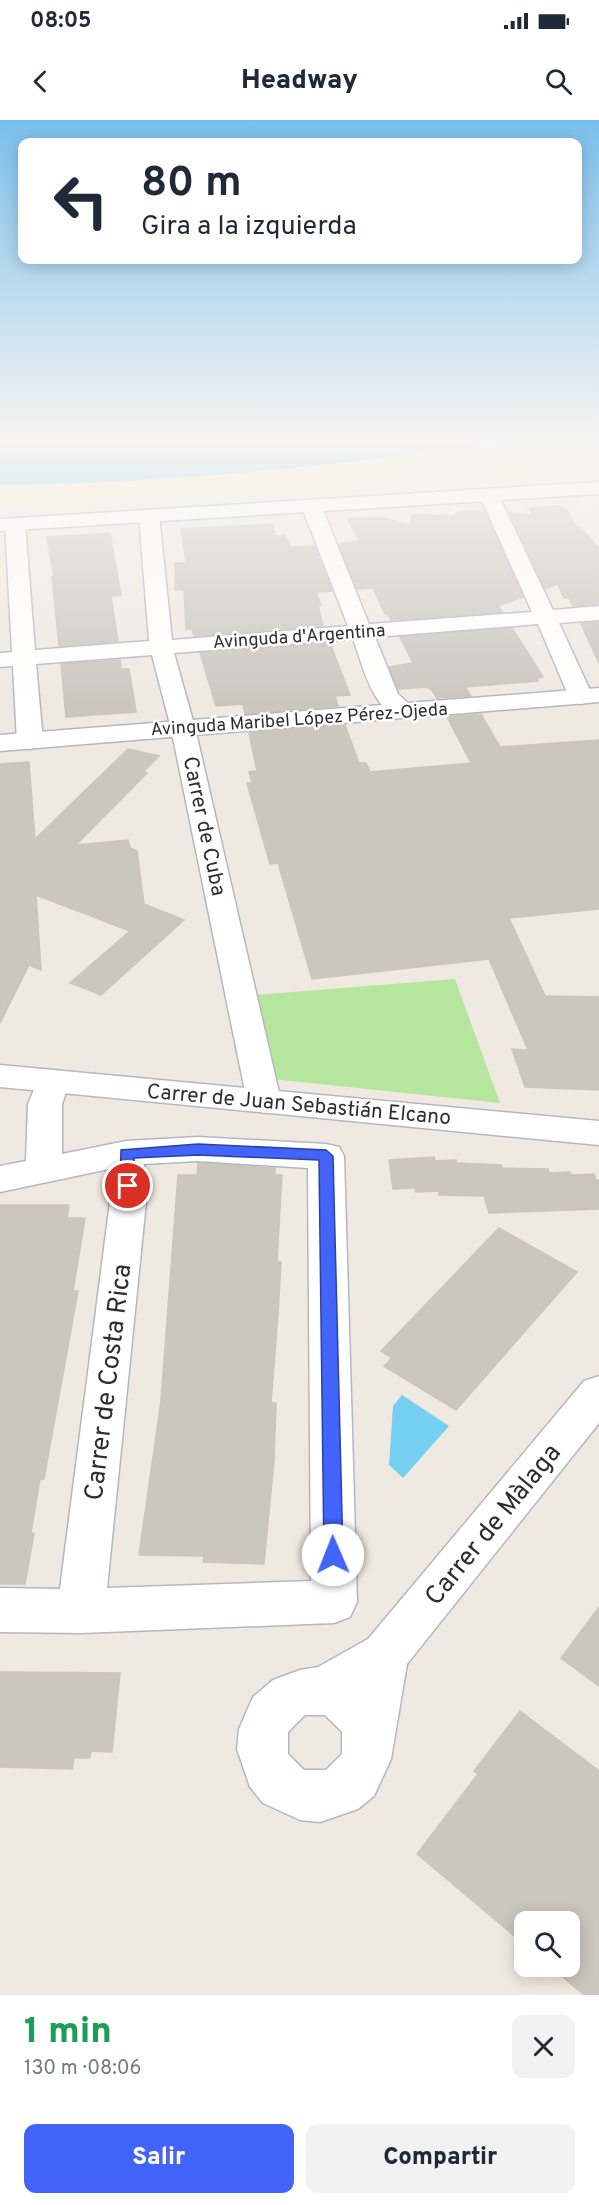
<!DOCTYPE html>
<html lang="es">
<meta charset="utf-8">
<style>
body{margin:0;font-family:Overpass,sans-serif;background:#f2f2f3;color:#1f2937;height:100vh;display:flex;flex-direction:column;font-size:22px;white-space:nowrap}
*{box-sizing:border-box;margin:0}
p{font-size:20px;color:#747a83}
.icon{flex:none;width:33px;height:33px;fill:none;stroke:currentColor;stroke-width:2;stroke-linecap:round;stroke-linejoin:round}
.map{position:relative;height:1875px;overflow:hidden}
.side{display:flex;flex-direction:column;background:#fff;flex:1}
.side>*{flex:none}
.guide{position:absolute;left:18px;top:18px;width:564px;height:126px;border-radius:12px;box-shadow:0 3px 15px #0003;background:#fff;color:#1f2937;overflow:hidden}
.buttons{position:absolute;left:514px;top:1791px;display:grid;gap:12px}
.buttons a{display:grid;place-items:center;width:66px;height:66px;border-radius:12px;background:#fff;box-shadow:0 3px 15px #0003;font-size:30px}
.pin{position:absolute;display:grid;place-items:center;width:51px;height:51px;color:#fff;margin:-26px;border:3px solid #fff;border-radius:50%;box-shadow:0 2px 6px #0007}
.me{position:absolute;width:66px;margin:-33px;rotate:359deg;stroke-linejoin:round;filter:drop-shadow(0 0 4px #0008)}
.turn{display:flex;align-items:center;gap:21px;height:126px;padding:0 24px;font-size:27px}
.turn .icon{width:78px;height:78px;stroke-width:2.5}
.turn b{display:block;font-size:42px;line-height:51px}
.round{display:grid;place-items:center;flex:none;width:63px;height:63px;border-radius:12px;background:#f2f2f3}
.head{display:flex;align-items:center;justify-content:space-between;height:102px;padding:0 24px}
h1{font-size:36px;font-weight:800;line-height:45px;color:#1e9e55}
.button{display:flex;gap:12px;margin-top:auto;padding:12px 24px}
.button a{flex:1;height:69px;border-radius:12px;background:#4264fb;color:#fff;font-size:24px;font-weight:800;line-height:69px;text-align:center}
.button a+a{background:#f2f2f3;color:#1f2937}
.status{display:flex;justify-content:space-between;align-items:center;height:42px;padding:0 30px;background:#fff;direction:ltr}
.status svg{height:16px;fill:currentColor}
header{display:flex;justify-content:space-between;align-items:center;height:78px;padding:0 24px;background:#fff;font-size:27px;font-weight:800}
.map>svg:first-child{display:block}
.green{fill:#b6e59e}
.sand{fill:#f3ecc5}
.water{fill:#75cff0}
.building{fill:#cbc7bf;stroke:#cbc5ba;stroke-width:1.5}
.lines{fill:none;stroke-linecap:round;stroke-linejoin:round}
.street-casing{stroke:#b4b7c1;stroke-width:3}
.secondary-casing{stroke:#b4b7c1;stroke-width:3}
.street{fill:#fff;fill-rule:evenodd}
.secondary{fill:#fff;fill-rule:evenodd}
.route{fill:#4264fb;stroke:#2b41a3;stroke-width:1.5}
.labels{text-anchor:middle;stroke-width:5;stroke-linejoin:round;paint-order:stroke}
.far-street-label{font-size:18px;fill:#2e2e2e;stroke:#fff}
.street-label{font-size:21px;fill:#2e2e2e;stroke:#fff}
.near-street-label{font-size:26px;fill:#2e2e2e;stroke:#fff}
</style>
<div class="status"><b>08:05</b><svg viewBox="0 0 49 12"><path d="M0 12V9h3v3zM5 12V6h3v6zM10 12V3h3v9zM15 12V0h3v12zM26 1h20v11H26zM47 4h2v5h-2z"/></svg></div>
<header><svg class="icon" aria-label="back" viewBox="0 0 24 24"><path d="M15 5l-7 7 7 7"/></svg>Headway<svg class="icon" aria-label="search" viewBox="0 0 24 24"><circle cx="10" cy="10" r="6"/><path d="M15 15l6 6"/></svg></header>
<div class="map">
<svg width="599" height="1875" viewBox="0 0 599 1875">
<rect width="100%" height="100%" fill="#efe9e1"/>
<path class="green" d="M455 859 500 983 272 959 255 875Z"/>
<path class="sand" d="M495 323H599V338L579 339 559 351 0 384V365C166 363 330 342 495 323Z"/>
<g class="water">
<path d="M0 323V322L495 323C332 347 165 363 0 365Z"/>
<path d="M402 1275 449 1306 403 1358 389 1345 393 1286Z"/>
</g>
<g class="building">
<path d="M558 386 567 390 577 408H581L599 428V484L573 486 569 478H564L558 464 545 469 510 393 533 395 528 388Z"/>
<path d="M466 391 485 392 523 477 498 486 502 492 391 500 388 494H385L373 468 357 469 339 424 359 421 348 399 381 397 410 405 413 394 456 396V393Z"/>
<path d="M272 404 276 416 285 415 290 427 314 426 332 471 316 472 321 485H318L323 506 194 516 192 509H186L184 470H175V443H186L181 409Z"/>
<path d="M110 413 121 475 111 476 118 521 59 526 52 457 54 456 47 417Z"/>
<path d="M599 502V543L581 504Z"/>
<path d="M512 508 543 557 537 558 538 561 465 567 471 576 437 578 431 569 426 567 398 569 389 547 413 543 400 517Z"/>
<path d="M330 523 350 575 335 576 338 586 245 594 243 584 216 586 200 533Z"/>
<path d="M120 540 121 549H129L136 592 66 597 61 544Z"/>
<path d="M481 594 500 627 599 620V789L509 798 545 876 599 877V970L525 967 512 929 528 930 489 839 312 859 278 743 270 744 247 663H252L249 652 257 651 249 613 345 605 359 643H366L370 652 471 643 447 597Z"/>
<path d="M128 629 159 636 143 652 147 653 76 725 128 720 130 728 137 731 144 784 184 800 101 875 70 863 130 811 36 775 41 850 29 845 0 903V644L29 642 35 719Z"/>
<path d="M434 1037 435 1041 456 1040 457 1043 501 1045 502 1048 548 1049 549 1053 570 1052 571 1055 594 1054 596 1060H599V1089L489 1093 484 1076 439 1075V1071L416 1072 415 1068 393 1069 389 1040Z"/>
<path d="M198 1043 275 1048V1055H282L278 1123 277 1142H281L278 1194 271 1283H276L274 1340 264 1444 203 1442 204 1436 139 1435 161 1281 178 1055H197Z"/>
<path d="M0 1085H69L67 1098H85L73 1171H78L44 1359H40L31 1413H34L25 1464H0Z"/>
<path d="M499 1108 577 1152 456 1290 384 1246 392 1238 381 1231Z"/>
<path d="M599 1487V1566L561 1538Z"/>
<path d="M0 1552 120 1553 112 1632 91 1631 90 1638H74L72 1649 0 1647Z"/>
<path d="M520 1591 599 1651V1875H584L550 1846H570V1802H525V1825L417 1734 478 1654 474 1651Z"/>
</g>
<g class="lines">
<g class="street-casing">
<g id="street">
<path d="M489 368 496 370 553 490 599 486V500L559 503 593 577 590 582 581 584 572 582 569 577 538 504 375 517 398 574 417 591 414 596C375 606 363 545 353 519L174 533 195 608 281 981 276 989 264 993 252 989 247 981 171 608 152 535 36 544 43 621 39 626 30 629 21 626 17 621 13 546 0 547V533L12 532 5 404 8 400H22L25 404 35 530 149 521 139 396 149 390 159 396 172 520 348 506 301 385 311 379 321 385 369 504 532 492 479 374Z"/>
<path d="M53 950 65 953 70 961 62 984V1034L126 1021 198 1017 326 1024 339 1027 344 1036 357 1482 350 1497 334 1503 81 1513 0 1512V1468L60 1469 110 1082 109 1049 0 1072V1046L26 1041 28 984 41 953ZM198 1041 308 1048 311 1461 107 1468 146 1082 144 1044Z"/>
<path d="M599 1256V1303L407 1544 391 1639 374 1676 358 1689 320 1702 300 1700 263 1683 250 1667 237 1629 239 1609 253 1577 273 1560 300 1550 318 1547 368 1519 584 1261ZM305 1595H325L342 1612V1634L326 1650H304L288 1634V1612Z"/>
</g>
</g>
<g class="secondary-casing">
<g id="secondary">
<path d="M599 362V374L0 411V399Z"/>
<path d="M599 568V582L0 631V615Z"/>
<path d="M0 945 599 1001V1025L0 967Z"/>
</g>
</g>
<use href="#street" class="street"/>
<use href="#secondary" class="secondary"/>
</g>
<linearGradient id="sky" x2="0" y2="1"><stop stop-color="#7abfeb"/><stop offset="0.55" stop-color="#f8f5f2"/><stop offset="1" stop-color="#f8f5f2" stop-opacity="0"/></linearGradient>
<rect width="599" height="585" fill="url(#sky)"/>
<path class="route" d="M198 1024 326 1030 333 1036 343 1435 340 1441 333 1443 327 1441 324 1435 319 1040 198 1035 134 1038 135 1066 128 1071 120 1066 121 1030Z"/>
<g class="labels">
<g class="far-street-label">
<text transform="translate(299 516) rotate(-4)" y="6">Avinguda d'Argentina</text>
<text transform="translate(299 599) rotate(-4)" y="6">Avinguda Maribel López Pérez-Ojeda</text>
</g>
<g class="street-label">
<text transform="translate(205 706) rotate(78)" y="7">Carrer de Cuba</text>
<text transform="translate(299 984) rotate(5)" y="7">Carrer de Juan Sebastián Elcano</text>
</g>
<g class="near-street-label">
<text transform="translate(107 1262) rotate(-83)" y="9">Carrer de Costa Rica</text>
<text transform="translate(492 1404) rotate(-51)" y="9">Carrer de Màlaga</text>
</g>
</g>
</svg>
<div class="buttons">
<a><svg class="icon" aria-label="search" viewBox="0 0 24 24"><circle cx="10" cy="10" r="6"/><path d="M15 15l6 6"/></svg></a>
</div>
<div class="pin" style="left:128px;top:1066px;background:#d93025"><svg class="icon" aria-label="arrive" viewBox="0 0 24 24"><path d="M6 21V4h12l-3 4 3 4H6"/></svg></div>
<svg class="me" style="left:333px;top:1435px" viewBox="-20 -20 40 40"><circle r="19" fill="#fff"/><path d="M0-13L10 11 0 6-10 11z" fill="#4264fb"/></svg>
<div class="guide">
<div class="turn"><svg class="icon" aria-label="left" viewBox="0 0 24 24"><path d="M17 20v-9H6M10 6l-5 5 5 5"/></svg><div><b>80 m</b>Gira a la izquierda</div></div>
</div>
</div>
<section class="side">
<div class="head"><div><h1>1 min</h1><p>130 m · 08:06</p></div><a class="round"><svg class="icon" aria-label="close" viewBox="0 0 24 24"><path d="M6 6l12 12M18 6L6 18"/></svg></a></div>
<div class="button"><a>Salir</a><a>Compartir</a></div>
</section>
